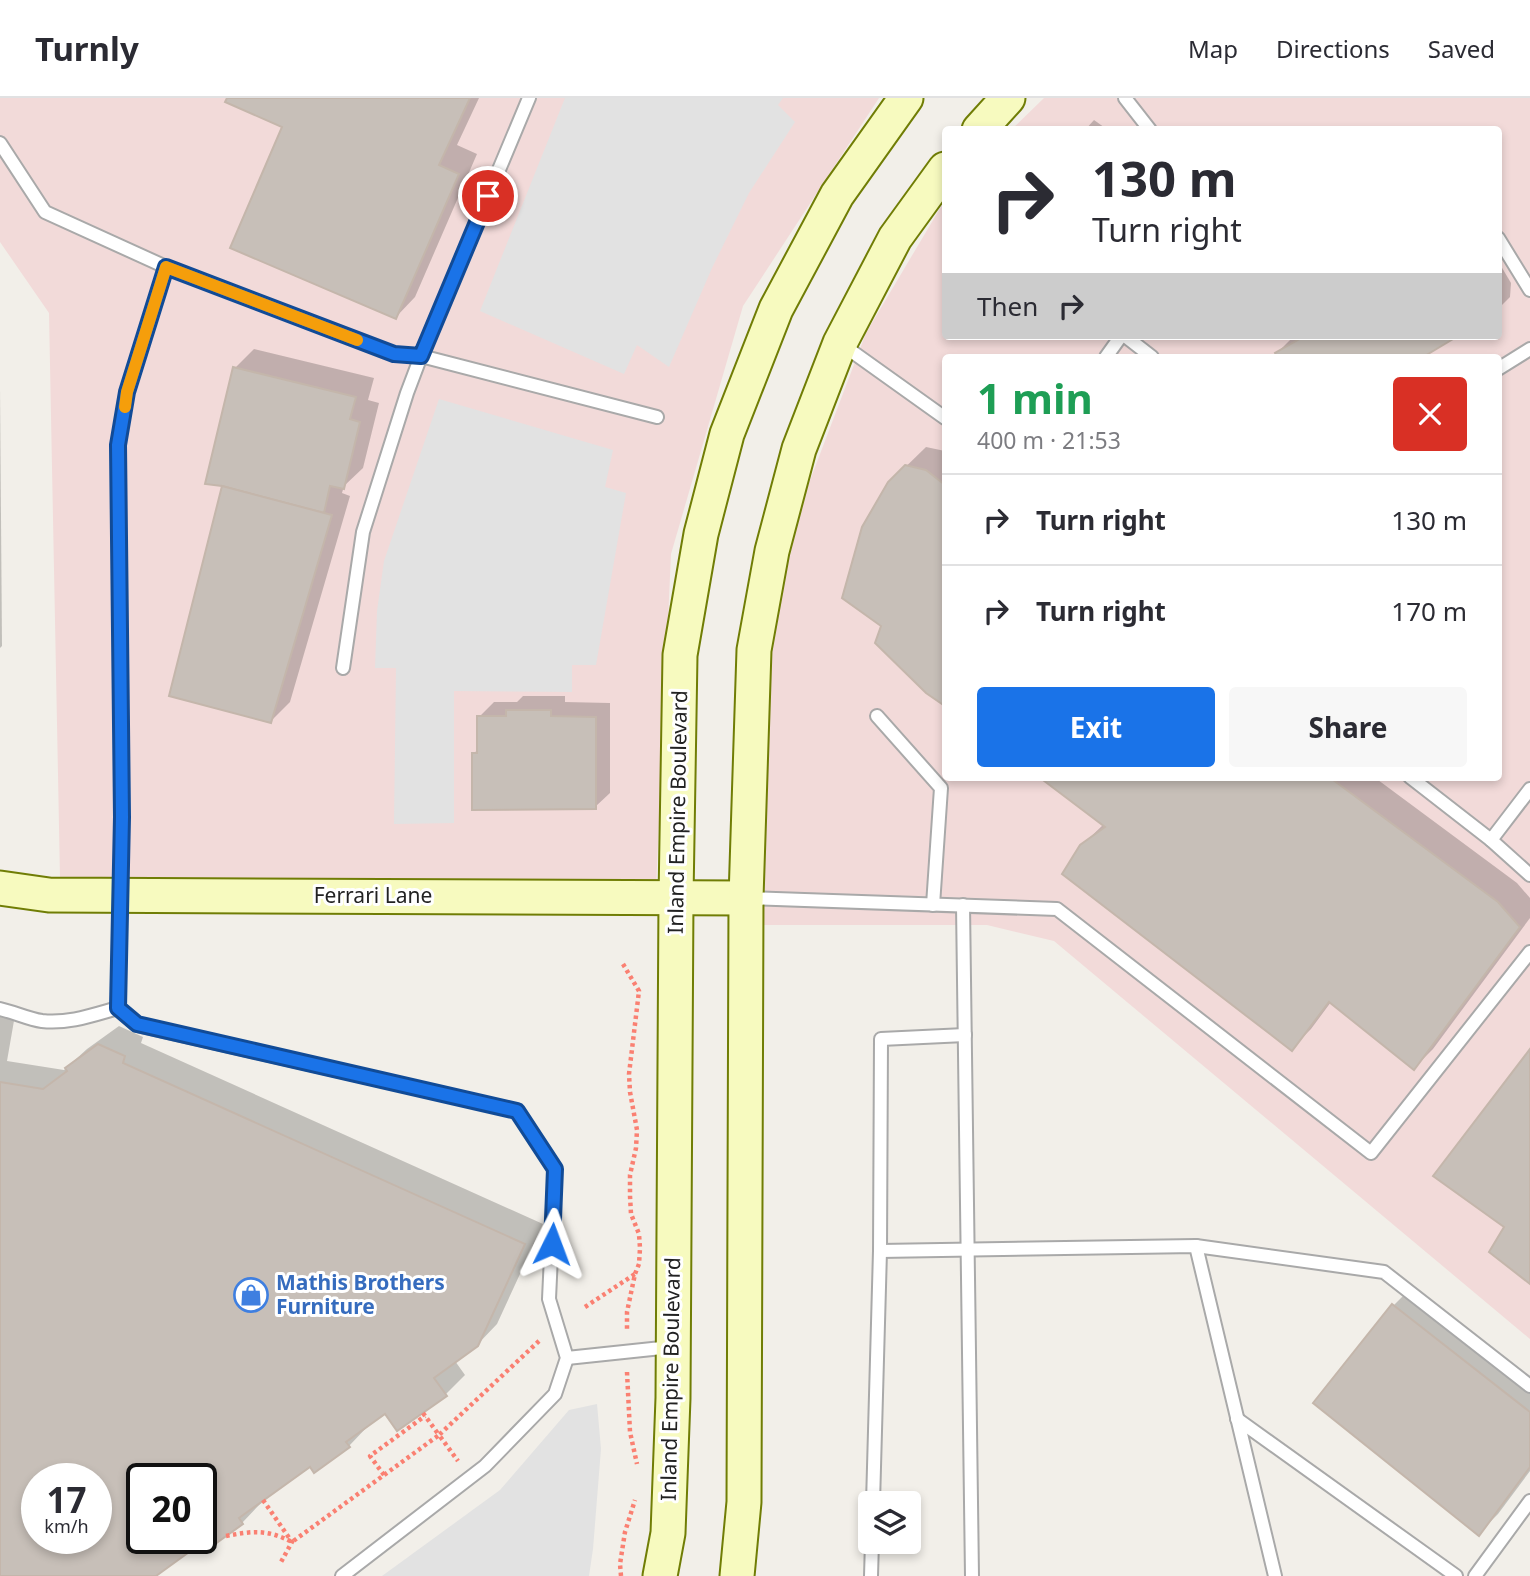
<!DOCTYPE html>
<meta charset="utf-8">
<style>
body{margin:0;font-family:"Noto Sans",sans-serif;background:#f7f7f7;color:#2b2b33;height:100vh;display:flex;flex-direction:column;font-size:26px;white-space:nowrap}
*{box-sizing:border-box;margin:0}
p{font-size:23px;color:#7c7c81}
.icon{flex:none;width:38px;height:38px;fill:none;stroke:currentColor;stroke-width:2;stroke-linecap:round;stroke-linejoin:round}
.map{position:relative;flex:1;overflow:hidden}
.drawer{position:absolute;left:942px;top:256px;width:560px;height:427px;display:flex;flex-direction:column;background:#fff;border-radius:7px;box-shadow:0 4px 10px #0003}
.drawer>*{flex:none}
.hud{position:absolute;left:942px;top:28px;width:560px;height:214px;border-radius:7px;box-shadow:0 4px 10px #0003;background:#fff;color:#2b2b33;overflow:hidden}
.fabs{position:absolute;left:858px;top:1393px;display:grid;gap:14px}
.fabs a{display:grid;place-items:center;width:63px;height:63px;border-radius:7px;background:#fff;box-shadow:0 4px 10px #0003;font-size:35px}
.speed{position:absolute;left:21px;top:1365px;display:flex;gap:14px;font-size:35px;font-weight:700;text-align:center}
.speed>*{display:grid;place-content:center;width:91px;height:91px;border-radius:50%;background:#fff;box-shadow:0 4px 10px #0003;line-height:1}
.speed small{font-size:18px;font-weight:400}
.speed .limit{border:4px solid #111;border-radius:10px;background:#fff;color:#111}
.pin{position:absolute;display:grid;place-items:center;width:60px;height:60px;color:#fff;margin:-30px;border:4px solid #fff;border-radius:50%;box-shadow:0 2px 7px #0007}
.me{position:absolute;width:77px;margin:-38px;rotate:3deg;stroke-linejoin:round;filter:drop-shadow(0 0 5px #0008)}
.turn{display:flex;align-items:center;gap:24px;height:147px;padding:0 35px;font-size:32px}
.turn .icon{width:91px;height:91px;stroke-width:2.5}
.turn b{display:block;font-size:49px;line-height:60px}
.then{display:flex;align-items:center;height:66px;padding:0 35px;background:#0003;gap:14px;font-size:26px}
.round{display:grid;place-items:center;flex:none;width:74px;height:74px;border-radius:7px;background:#f7f7f7}
.overview{display:flex;align-items:center;justify-content:space-between;height:119px;padding:0 35px}
h1{font-size:42px;font-weight:700;line-height:52px;color:#1e9e55}
.action{display:flex;gap:14px;margin-top:auto;padding:14px 35px}
.action a{flex:1;height:80px;border-radius:7px;background:#1a73e8;color:#fff;font-size:28px;font-weight:700;line-height:80px;text-align:center}
.action a+a{background:#f7f7f7;color:#2b2b33}
ul{padding:0;list-style:none}
li{display:flex;align-items:center;gap:21px;height:91px;padding:0 35px;border-top:2px solid #e1e1e2}
li div{flex:1}
li b{display:block;font-size:26px}
li em{font-style:normal}
header{display:flex;align-items:center;gap:42px;box-sizing:border-box;height:98px;padding:0 35px;background:#fff;border-bottom:2px solid #e1e1e2}
header strong{font-size:33px}
nav{display:flex;gap:38px;margin-inline-start:auto;font-size:24px}
.map>svg:first-child{display:block}
.commercial{fill:#f2dad9;fill-rule:evenodd}
.parking{fill:#e2e2e2}
.shadow{fill:#0003;fill-rule:evenodd}
.building{fill:#c7bfb8;stroke:#c4b6ab;stroke-width:2;fill-rule:evenodd}
.lines{fill:none;stroke-linecap:round;stroke-linejoin:round}
.lane-casing{stroke:#a9a9a9;stroke-width:16}
.secondary-casing{stroke:#707d05;stroke-width:37}
.path{stroke:#fa8072;stroke-width:4.5;stroke-dasharray:3.5 3.5;stroke-linecap:butt}
.lane{stroke:#fff;stroke-width:12}
.secondary{stroke:#f7fabf;stroke-width:33}
.route-casing{stroke:#114b97;stroke-width:18}
.route{stroke:#1a73e8;stroke-width:12}
.slow{stroke:#f59e0b;stroke-width:12}
.labels{text-anchor:middle;stroke-width:6;stroke-linejoin:round;paint-order:stroke}
.street-label{font-size:21px;fill:#222;stroke:#fff}
.shop-label{font-size:21px;font-weight:bold;fill:#366cbe;stroke:#fff;text-anchor:start}
</style>
<header>
<strong>Turnly</strong>
<nav><a>Map</a><a>Directions</a><a>Saved</a></nav>
</header>
<div class="map">
<svg width="1530" height="1478" viewBox="0 0 1530 1478">
<rect width="100%" height="100%" fill="#f2efe9"/>
<g class="commercial">
<path d="M0 0H879L743 208 671 456 656 790 60 779 49 215 0 144Z"/>
<path d="M1044 0H1530V1241L1054 843 987 827H762L761 598 798 414 866 235 945 102V238H1498V32L1012 31ZM945 259H1498V679H945Z"/>
</g>
<g class="parking">
<path d="M565 0H783L778 7 795 24 749 95 712 170 669 269 637 247 624 276 480 213Z"/>
<path d="M439 301 613 352 605 389 626 395 596 567H572V594L454 593V725L394 726 396 570H375L377 513 384 463Z"/>
<path d="M597 1306 601 1351 593 1451 589 1478H382L500 1392 569 1312Z"/>
</g>
<g class="shadow">
<path d="M229 0H479L457 47 477 56 415 199 396 219 285 28Z"/>
<path d="M1094 22 1108 32H1085Z"/>
<path d="M1498 163 1511 185 1510 199 1498 211Z"/>
<path d="M1294 238H1455L1420 259H1279L1277 255Z"/>
<path d="M254 251 374 280 368 302 379 305 363 370 344 388 342 395 350 398 290 604 271 623 224 386 235 270Z"/>
<path d="M0 289 2 548 0 550Z"/>
<path d="M926 349 945 353V606L884 527 889 385Z"/>
<path d="M523 598H565V604L610 605V695L595 709 474 655 479 651V619L494 604H517Z"/>
<path d="M1042 679H1374L1517 785 1530 800V820L1433 951 1414 970 1331 904 1311 931 1292 950 1081 748 1104 726Z"/>
<path d="M0 914 15 917 7 963 64 972 87 951 119 928 143 939 141 945 543 1126 497 1226 477 1247 455 1263 465 1277 446 1296 385 1313 367 1327 368 1328 349 1348 311 1366 260 1403 261 1405 242 1425 203 1441 153 1478H0ZM37 1381H96V1440H37ZM142 1381H201V1440H142Z"/>
<path d="M1413 1188 1530 1280V1373L1498 1416 1479 1435 1394 1207Z"/>
</g>
<g class="building">
<path d="M227 0H470L439 67 459 76 396 221 230 150 282 29 225 4Z"/>
<path d="M1305 238H1458L1423 259H1277L1275 255Z"/>
<path d="M233 269 356 299 350 321 360 324 344 391 330 388 324 415 222 388 205 386Z"/>
<path d="M905 367 926 372 945 387V608L926 595 875 545 881 528 842 500 862 429 888 384Z"/>
<path d="M222 388 332 417 271 625 169 598Z"/>
<path d="M506 612H551V618L596 619V711L472 712V655H477V618H506Z"/>
<path d="M1039 679H1329L1498 804 1520 829 1414 972 1329 904 1292 953 1062 776 1080 747 1105 729Z"/>
<path d="M98 946 125 958 123 965 525 1146 478 1248 434 1280 447 1298 397 1333 385 1316 346 1344 350 1349 314 1375 310 1369 239 1420 243 1426 208 1451 203 1444 156 1478H0V984L43 991 67 973 65 970ZM37 1381H96V1440H37ZM142 1381H201V1440H142Z"/>
<path d="M1530 951V1186L1489 1154 1504 1129 1433 1078Z"/>
<path d="M1392 1206 1530 1314V1369L1479 1438 1313 1305Z"/>
</g>
<g class="lines">
<g class="lane-casing">
<g id="lane">
<path d="M1125 0 1150 32"/>
<path d="M0 45 45 114 166 169 394 256 421 258 657 319"/>
<path d="M1498 140 1530 192"/>
<path d="M166 169 127 294 118 347 122 719 118 910 137 927 517 1013 555 1071 549 1201 567 1260 555 1296 485 1368 342 1478"/>
<path d="M1125 238 1152 259"/>
<path d="M840 245 945 320"/>
<path d="M1106 259 1121 238"/>
<path d="M1498 271 1530 251"/>
<path d="M343 570 363 434 407 295 421 258 529 0"/>
<path d="M877 618 941 690 933 807"/>
<path d="M1410 679 1491 742 1530 691"/>
<path d="M1491 742 1530 777"/>
<path d="M746 800 1057 811 1371 1055 1530 854"/>
<path d="M963 807 972 1478"/>
<path d="M0 911C14 914 28 921 42 923 68 926 93 917 118 910"/>
<path d="M965 937 881 941 880 1153 1196 1148 1275 1478"/>
<path d="M1196 1148 1384 1174 1530 1288"/>
<path d="M567 1260 671 1249"/>
<path d="M1237 1321 1456 1478"/>
<path d="M873 1405 880 1153"/>
<path d="M871 1478 872 1444"/>
<path d="M1475 1478 1530 1403"/>
</g>
</g>
<g class="secondary-casing">
<g id="secondary">
<path d="M979 32 1008 0"/>
<path d="M0 790 49 797 746 800"/>
<path d="M660 1478 668 1435 673 1300 676 800 680 557 701 436 727 336 776 211 837 97 906 0"/>
<path d="M737 1478 744 1404 746 800 754 552 772 453 799 351 840 245 895 140 945 71"/>
</g>
</g>
<g class="path">
<path d="M623 866 639 893 629 976 630 994 637 1032 636 1050 630 1077V1098L631 1116 639 1136 640 1150 639 1166 635 1176"/>
<path d="M585 1209 635 1176 627 1214V1234"/>
<path d="M627 1274 630 1334 637 1366"/>
<path d="M423 1315 439 1337 539 1243"/>
<path d="M384 1377 370 1358 425 1318"/>
<path d="M263 1402 292 1444 281 1464"/>
<path d="M226 1438C252 1433 267 1431 292 1444L439 1337 458 1363"/>
<path d="M621 1478 620 1466 625 1434 635 1402"/>
</g>
<use href="#lane" class="lane"/>
<use href="#secondary" class="secondary"/>
</g>
<g class="lines">
<g class="route-casing">
<path id="route" d="M488 98 421 258 394 256 166 169 127 294 118 347 122 719 118 910 137 926 517 1013 555 1071 552 1146"/>
</g>
<use href="#route" class="route"/>
<path class="slow" d="M125 309 127 294 166 169 357 242"/>
</g>
<defs>
<g id="shop-ring" transform="scale(1.75)"><circle r="9.5" fill="#fff" stroke="#3f7fe0" stroke-width="1.5"/><path d="M-5-2.5h2.3a2.7 3.5 0 0 1 5.4 0H5L5.5 6h-11ZM-1.5-2.5h3a1.5 2.3 0 0 0-3 0Z" fill="#3f7fe0"/></g>
</defs>
<g fill-rule="evenodd">
<use href="#shop-ring" x="251" y="1197"/>
</g>
<g class="labels">
<g class="street-label">
<text transform="translate(678 714) rotate(-89)" y="7">Inland Empire Boulevard</text>
<text x="373" y="805">Ferrari Lane</text>
<text transform="translate(671 1281) rotate(-89)" y="7">Inland Empire Boulevard</text>
</g>
<g class="shop-label">
<text x="276" y="1192">Mathis Brothers<tspan x="276" dy="24">Furniture</tspan></text>
</g>
</g>
</svg>
<div class="fabs">
<a><svg class="icon" aria-label="layers" viewBox="0 0 24 24"><path d="M12 4l9 5-9 5-9-5zM3 14l9 5 9-5"/></svg></a>
</div>
<div class="speed"><div>17<small>km/h</small></div><div class="limit">20</div></div>
<div class="pin" style="left:488px;top:98px;background:#d93025"><svg class="icon" aria-label="arrive" viewBox="0 0 24 24"><path d="M6 21V4h12l-3 4 3 4H6"/></svg></div>
<svg class="me" style="left:552px;top:1146px" viewBox="-20 -20 40 40"><path d="M0-17L14 15 0 8-14 15z" fill="#1a73e8" stroke="#fff" stroke-width="4"/></svg>
<div class="hud">
<div class="turn"><svg class="icon" aria-label="right" viewBox="0 0 24 24"><path d="M7 20v-9h11M14 6l5 5-5 5"/></svg><div><b>130 m</b>Turn right</div></div>
<div class="then">Then<svg class="icon" aria-label="right" viewBox="0 0 24 24"><path d="M7 20v-9h11M14 6l5 5-5 5"/></svg></div>
</div>
<section class="drawer">
<div class="overview"><div><h1>1 min</h1><p>400 m · 21:53</p></div><a class="round" style="background:#d93025;color:#fff"><svg class="icon" aria-label="close" viewBox="0 0 24 24"><path d="M6 6l12 12M18 6L6 18"/></svg></a></div>
<ul>
<li><svg class="icon" aria-label="right" viewBox="0 0 24 24"><path d="M7 20v-9h11M14 6l5 5-5 5"/></svg><div><b>Turn right</b></div><em>130 m</em></li>
<li><svg class="icon" aria-label="right" viewBox="0 0 24 24"><path d="M7 20v-9h11M14 6l5 5-5 5"/></svg><div><b>Turn right</b></div><em>170 m</em></li>
</ul>
<div class="action"><a>Exit</a><a>Share</a></div>
</section>
</div>
